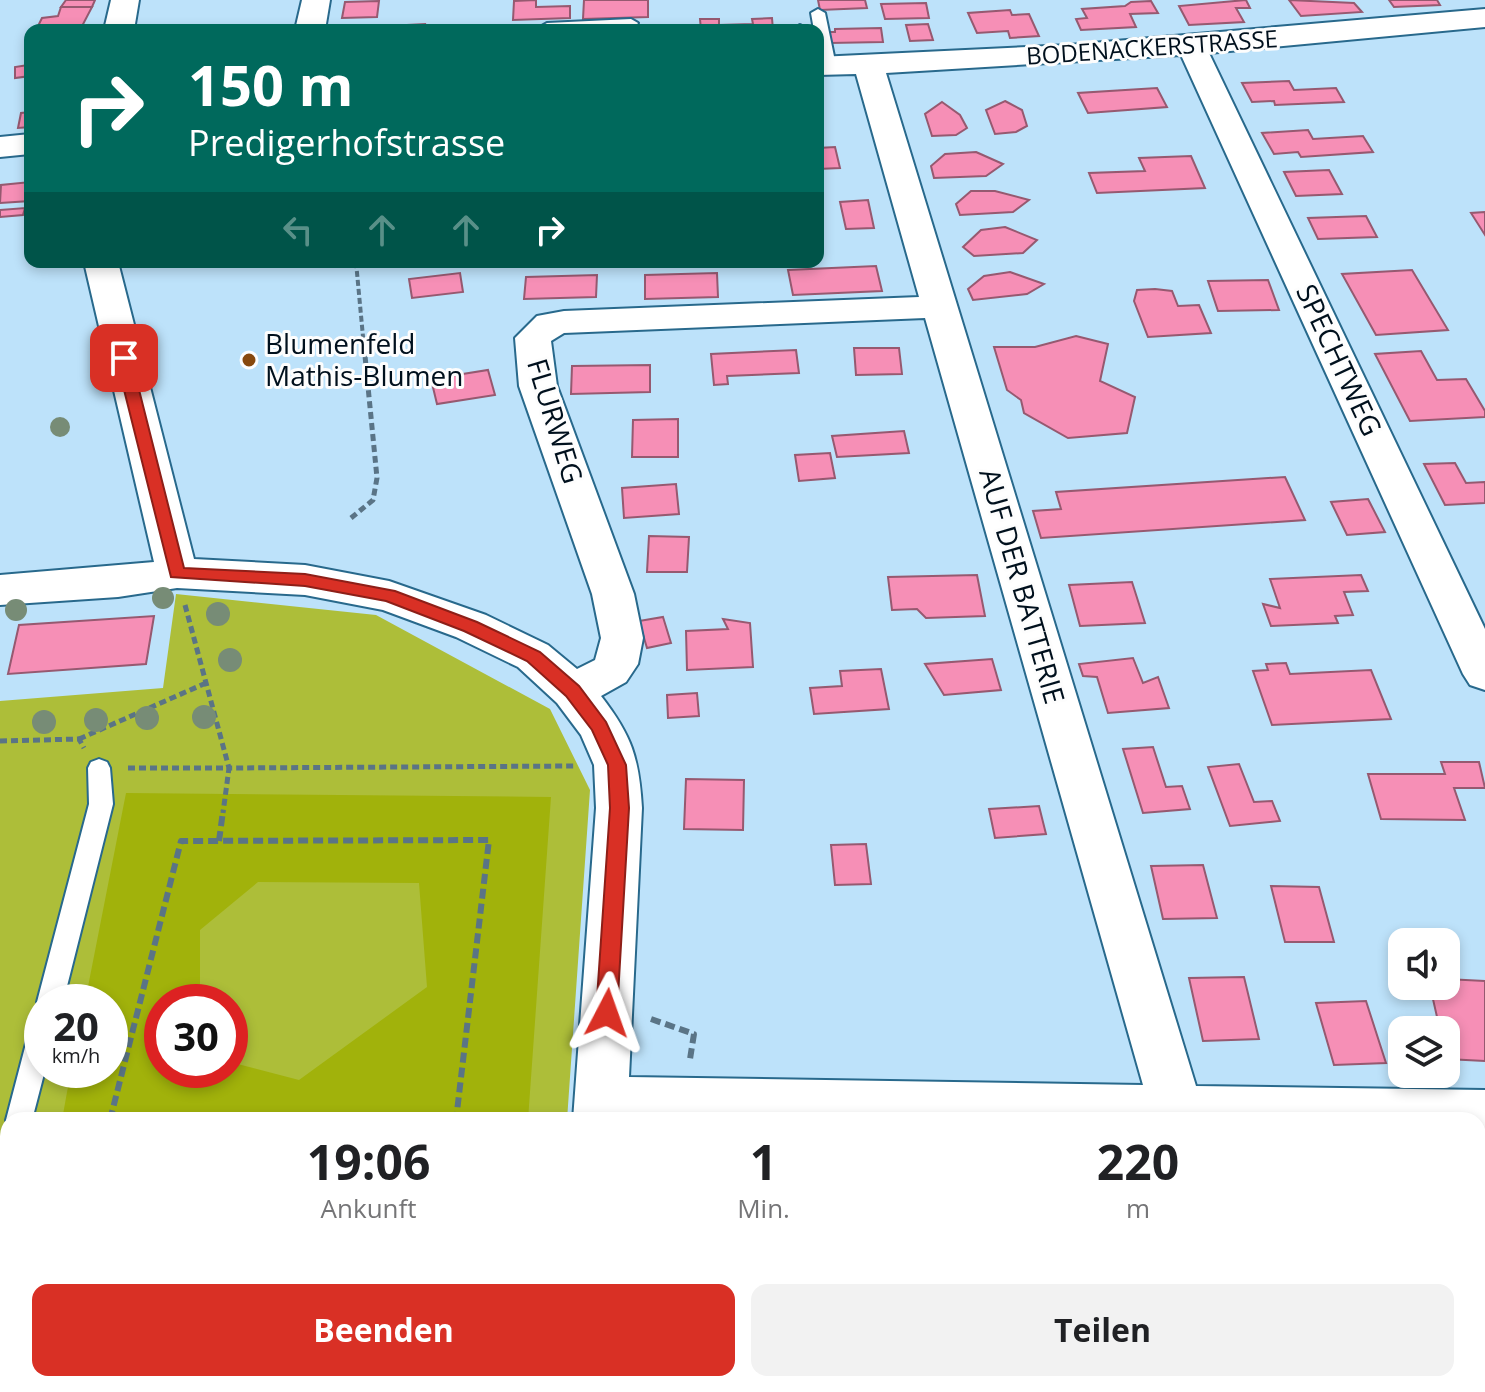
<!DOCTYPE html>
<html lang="de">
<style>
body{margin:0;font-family:"Open Sans",sans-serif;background:#f2f2f2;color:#202124;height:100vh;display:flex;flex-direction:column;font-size:30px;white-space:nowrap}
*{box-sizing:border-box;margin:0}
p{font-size:26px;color:#757577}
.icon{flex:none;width:44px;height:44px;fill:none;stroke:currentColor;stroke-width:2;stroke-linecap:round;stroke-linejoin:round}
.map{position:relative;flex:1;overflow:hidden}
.drawer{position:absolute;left:0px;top:1112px;width:1486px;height:280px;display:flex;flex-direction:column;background:#fff;border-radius:24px 24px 0 0;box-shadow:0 4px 12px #0003}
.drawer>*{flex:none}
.hud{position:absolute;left:24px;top:24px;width:800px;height:244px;border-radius:16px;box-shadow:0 4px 12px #0003;background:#00695c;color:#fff;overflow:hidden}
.buttons{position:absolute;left:1388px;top:928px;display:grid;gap:16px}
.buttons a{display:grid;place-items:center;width:72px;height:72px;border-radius:16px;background:#fff;box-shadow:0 4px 12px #0003;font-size:40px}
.speed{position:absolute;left:24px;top:984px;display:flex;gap:16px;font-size:40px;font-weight:700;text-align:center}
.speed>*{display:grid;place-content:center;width:104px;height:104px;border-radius:50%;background:#fff;box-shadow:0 4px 12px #0003;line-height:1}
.speed small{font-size:20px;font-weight:400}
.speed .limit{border:12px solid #d22;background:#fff;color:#111}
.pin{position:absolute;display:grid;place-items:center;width:68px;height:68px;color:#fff;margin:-34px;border-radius:16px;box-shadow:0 4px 12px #0006}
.me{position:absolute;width:88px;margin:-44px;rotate:4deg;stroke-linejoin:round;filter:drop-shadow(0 0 6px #0008)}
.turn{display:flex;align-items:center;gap:28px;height:168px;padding:0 32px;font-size:36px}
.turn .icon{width:104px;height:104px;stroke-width:2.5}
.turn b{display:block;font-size:56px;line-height:68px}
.lanes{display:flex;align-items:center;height:76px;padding:0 32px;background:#0003;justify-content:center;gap:40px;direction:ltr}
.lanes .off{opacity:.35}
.eta{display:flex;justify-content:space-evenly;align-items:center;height:136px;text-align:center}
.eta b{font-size:48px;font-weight:700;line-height:56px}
.primary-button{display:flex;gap:16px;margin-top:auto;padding:16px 32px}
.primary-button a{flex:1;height:92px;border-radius:16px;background:#d93025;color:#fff;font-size:32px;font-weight:700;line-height:92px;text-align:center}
.primary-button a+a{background:#f2f2f2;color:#202124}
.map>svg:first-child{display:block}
.green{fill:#adbe39;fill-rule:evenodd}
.forest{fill:#a1b20b;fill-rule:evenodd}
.building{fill:#f68fb6;stroke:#965970;stroke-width:2}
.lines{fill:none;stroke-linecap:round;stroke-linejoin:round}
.lane-casing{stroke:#28698c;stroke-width:4}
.street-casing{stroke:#28698c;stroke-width:4}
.path-far2{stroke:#5a7486;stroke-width:4;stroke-dasharray:6 3;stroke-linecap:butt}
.path-far1{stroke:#5a7486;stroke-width:5;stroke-dasharray:7 4;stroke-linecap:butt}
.path{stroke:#5a7486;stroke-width:6;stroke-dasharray:10 5;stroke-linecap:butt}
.lane{fill:#fff;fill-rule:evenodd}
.street{fill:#fff;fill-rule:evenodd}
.tree{fill:#778c76}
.route{fill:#d93025;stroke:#8d1f18;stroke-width:2}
.poi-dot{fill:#87480d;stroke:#fdfdfd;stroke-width:3}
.labels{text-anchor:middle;stroke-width:6;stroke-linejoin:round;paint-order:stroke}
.far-street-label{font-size:24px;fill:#00101d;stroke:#fdfdfd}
.poi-label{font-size:28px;fill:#00101d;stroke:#fdfdfd;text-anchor:start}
.street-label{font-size:28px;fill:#00101d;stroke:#fdfdfd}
</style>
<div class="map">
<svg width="1485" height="1392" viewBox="0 0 1485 1392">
<rect width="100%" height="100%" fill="#bde2fa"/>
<g class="green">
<path d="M176 594 376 615 550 709 590 790 567 1120H8V1384H549L548 1392H0V701L163 688ZM42 1002H110V1070H42ZM162 1002H230V1070H162Z"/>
<path d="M630 1384H1228L1231 1392H629Z"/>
</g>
<path class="forest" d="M126 793 551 797 528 1120H62L71 1070H110V1002H85ZM258 882 419 883 427 987 299 1080 230 1062V1070H162V1002H200V930Z"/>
<g class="building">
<path d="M95 0 92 7H61L66 0Z"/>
<path d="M536 0V7L570 6V18L513 20 514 1Z"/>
<path d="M584 0H648V17L583 19Z"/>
<path d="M818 0H865L867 8 820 10Z"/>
<path d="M1246 0 1250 8H1236L1244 22 1189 25 1179 6Z"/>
<path d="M1289 0 1354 3 1362 12 1301 16Z"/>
<path d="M1389 0H1437L1440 5 1394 7Z"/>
<path d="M379 1 377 17 342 18 345 2Z"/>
<path d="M1151 1 1158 13 1130 14 1136 27 1081 30 1076 19 1087 18 1082 9 1125 6 1131 2Z"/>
<path d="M926 3 929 18 885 19 881 4Z"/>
<path d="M61 7H92L80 30 37 28 42 18 58 16Z"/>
<path d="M1010 10 1012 15 1029 14 1039 36 1010 38 1008 31 977 33 968 13Z"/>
<path d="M772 18 773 30H701L700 19H719V25L753 24 752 19Z"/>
<path d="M425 24 424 30H387L388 26Z"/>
<path d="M928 24 933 40 910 41 906 25Z"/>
<path d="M881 28 883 42 830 43 828 32H835V29Z"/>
<path d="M28 65H30V76L15 78V67Z"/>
<path d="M1289 81 1294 90 1336 88 1344 102 1275 105 1274 101 1252 102 1242 83Z"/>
<path d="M1157 88 1167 107 1088 113 1078 93Z"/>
<path d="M1005 101 1022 110 1027 126 1016 132 995 134 986 110Z"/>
<path d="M942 102 960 115 967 128 956 135 932 136 925 114Z"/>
<path d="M30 112V127L18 128 21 113Z"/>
<path d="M1308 130 1313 139 1363 136 1373 152 1301 157 1298 152 1274 154 1262 133Z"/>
<path d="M835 147 840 168 818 169V148Z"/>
<path d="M976 152 1003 164 986 176 934 178 931 166 945 154Z"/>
<path d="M1191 156 1205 188 1097 193 1089 173 1145 171 1139 158Z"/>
<path d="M1329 170 1342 194 1296 196 1284 172Z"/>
<path d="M30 182V201L0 203 1 185Z"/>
<path d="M971 191H995L1029 200 1013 212 960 215 956 204Z"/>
<path d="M868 200 874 228 846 229 840 202Z"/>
<path d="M25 208 23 215 0 217V210Z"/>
<path d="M1485 212V235L1471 213Z"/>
<path d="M1366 216 1377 237 1318 239 1308 218Z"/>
<path d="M1005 227 1037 240 1023 253 974 256 963 247 981 230Z"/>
<path d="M876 266 882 291 793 295 788 270Z"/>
<path d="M1412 270 1448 330 1376 335 1342 274Z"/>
<path d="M1010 272 1044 284 1027 294 973 300 968 289 984 276Z"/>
<path d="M460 273 463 292 412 298 409 279Z"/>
<path d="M717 273 718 297 645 299V275Z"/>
<path d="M597 275 596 297 524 299 526 277Z"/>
<path d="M1268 280 1279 310 1218 311 1208 281Z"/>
<path d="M1155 289 1172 291 1178 306 1199 305 1211 333 1148 337 1134 301 1137 290Z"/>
<path d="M1076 336 1108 344 1100 381 1135 397 1127 433 1068 438 1024 413 1021 400 1007 390 994 347H1035Z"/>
<path d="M854 348H899L902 374 856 375Z"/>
<path d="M796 350 799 373 727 376 728 384 714 385 711 354Z"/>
<path d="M1421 351 1437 380 1466 379 1485 411V417L1410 421 1375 354Z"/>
<path d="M650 365V392L571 394 572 366Z"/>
<path d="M488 370 495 395 437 404 431 379Z"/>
<path d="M678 419V457H632L633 420Z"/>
<path d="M904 431 909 453 837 457 832 436Z"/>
<path d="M830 453 835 478 799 481 795 455Z"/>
<path d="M1455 463 1466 483 1485 482V503L1445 505 1424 464Z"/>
<path d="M1285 477 1305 520 1041 538 1033 511 1061 509 1056 492Z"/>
<path d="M676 484 679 514 624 518 622 488Z"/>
<path d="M1368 499 1385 532 1347 535 1331 502Z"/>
<path d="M649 536 689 537 687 572H647Z"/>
<path d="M977 575 985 616 926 618 917 609 892 610 888 577Z"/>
<path d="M1361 575 1368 591 1344 592 1353 615 1335 616 1338 623 1271 626 1263 604 1280 608 1270 579Z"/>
<path d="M1132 582 1145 623 1080 626 1069 585Z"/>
<path d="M154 616 146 664 8 674 19 625Z"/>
<path d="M663 617 671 643 647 648 639 621Z"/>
<path d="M723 619 750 623 753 667 687 670 686 631 728 629Z"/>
<path d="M1133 658 1143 683 1158 677 1169 708 1108 713 1097 677 1083 676 1079 664Z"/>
<path d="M992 659 1001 690 944 695 925 664Z"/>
<path d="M1286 663 1290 674 1371 670 1391 719 1272 725 1253 671 1268 670 1266 664Z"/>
<path d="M881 669 889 709 814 714 810 688 842 686 840 671Z"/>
<path d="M697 693 699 716 668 718 667 695Z"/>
<path d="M1153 747 1166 787 1182 786 1190 809 1143 813 1123 749Z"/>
<path d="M1441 762H1479L1485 788H1454L1465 820 1381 819 1368 774H1445Z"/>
<path d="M1239 764 1254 802 1272 801 1280 821 1230 826 1208 767Z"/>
<path d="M686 779 744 780 743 830 684 829Z"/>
<path d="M1039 806 1046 834 995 838 989 809Z"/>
<path d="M866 844 871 884 835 885 831 845Z"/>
<path d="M1203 865 1217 918 1163 919 1151 866Z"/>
<path d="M1271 886 1319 887 1334 942H1285Z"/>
<path d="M1244 977 1259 1039 1203 1041 1189 978Z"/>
<path d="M1446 979 1485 981V1061L1447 1059 1446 1030H1440L1430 986H1446Z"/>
<path d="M1366 1001 1386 1063 1334 1065 1316 1003Z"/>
<path d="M1478 1383 1482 1392H1355L1352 1384Z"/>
</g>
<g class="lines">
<g class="lane-casing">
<g id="lane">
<path d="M818 9 825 13 836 66 828 71 820 66 818 30H814L811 13Z"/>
<path d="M631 19 638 23 636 26 606 30H542L540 27 547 23Z"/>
<path d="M800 25 808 30H793Z"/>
<path d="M99 759 107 762 110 768 113 804 63 1002H42V1010L37 1002 89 804 88 768 91 762Z"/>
<path d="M42 1021V1070H45L32 1120H8V1125L6 1120 29 1032 33 1024Z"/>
<path d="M8 1161V1209L0 1212V1164Z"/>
<path d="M0 1226 8 1229V1255L0 1252Z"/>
</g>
</g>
<g class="street-casing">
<g id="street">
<path d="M111 0H139L134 30H104Z"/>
<path d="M302 0H330L325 30H295Z"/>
<path d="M1485 9V27L1209 53 1485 629V690L1470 685 1463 674 1181 55 886 73 1196 1086 1485 1090V1138H1478V1120H573L596 808 594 765 581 735 557 703 518 667 456 637 383 610 305 595 177 588 118 597 0 605V575L154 562 84 262H118L194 559 305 565 389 581 486 615 548 645 577 669 595 660 601 638 592 594 519 386 515 338 537 316 564 311 919 297 856 74 818 75V57L1069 45ZM925 318 1143 1085 629 1077 642 808C639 758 632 736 601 696L626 682 638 664 643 638 634 594 557 386 551 341 564 333Z"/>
<path d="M30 134V154L0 157V137Z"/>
<rect x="564" y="1384" width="60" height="8"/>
<path d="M1236 1384H1296L1299 1392H1239Z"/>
</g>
</g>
<path class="path-far2" d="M356 262 365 358"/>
<g class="path-far1">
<path d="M351 518 373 500 377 478 365 356"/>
<path d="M185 605 229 768 574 766"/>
<path d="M79 739 206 683"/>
<path d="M0 741 79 739 84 748"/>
<path d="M128 768H229L223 813"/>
</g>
<g class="path">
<path d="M219 841 223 811"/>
<path d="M651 1019 694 1034 690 1059"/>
<path d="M110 1120 181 841 489 840 456 1120"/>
<path d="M180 1120 457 1118"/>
<path d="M1478 1179 1485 1180"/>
</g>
<use href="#lane" class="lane"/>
<use href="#street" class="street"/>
</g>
<g class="tree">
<circle cx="60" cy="427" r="10"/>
<circle cx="163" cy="598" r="11"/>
<circle cx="16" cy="610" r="11"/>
<circle cx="218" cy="614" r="12"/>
<circle cx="230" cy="660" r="12"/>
<circle cx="204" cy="717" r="12"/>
<circle cx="147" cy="718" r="12"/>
<circle cx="96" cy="720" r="12"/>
<circle cx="44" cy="722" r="12"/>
</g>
<path class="route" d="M124 353 131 358 184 568 305 574 395 591 477 622 540 652 579 686 606 722 626 765 629 808 617 1013 614 1020 607 1022 599 1020 596 1013 610 808 608 765 592 730 566 696 527 661 464 631 386 601 305 586 171 577 116 358Z"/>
<circle class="poi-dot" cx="249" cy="360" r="8"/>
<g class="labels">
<g class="far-street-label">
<text transform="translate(1152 48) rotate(-4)" y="8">BODENACKERSTRASSE</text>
</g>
<g class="poi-label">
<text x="265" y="354">Blumenfeld<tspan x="265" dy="32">Mathis-Blumen</tspan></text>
</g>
<g class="street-label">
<text transform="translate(1339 360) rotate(65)" y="10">SPECHTWEG</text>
<text transform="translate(555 421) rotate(73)" y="10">FLURWEG</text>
<text transform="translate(1022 586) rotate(74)" y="10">AUF DER BATTERIE</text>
</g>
</g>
</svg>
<div class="buttons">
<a><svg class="icon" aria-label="sound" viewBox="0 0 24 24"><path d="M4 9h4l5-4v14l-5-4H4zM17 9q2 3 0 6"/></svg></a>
<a><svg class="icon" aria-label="layers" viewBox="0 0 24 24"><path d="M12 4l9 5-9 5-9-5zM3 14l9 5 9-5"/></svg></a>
</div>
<div class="speed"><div>20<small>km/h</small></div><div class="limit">30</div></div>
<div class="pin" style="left:124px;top:358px;background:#d93025"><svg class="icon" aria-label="arrive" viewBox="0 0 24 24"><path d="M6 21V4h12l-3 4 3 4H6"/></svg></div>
<svg class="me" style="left:607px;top:1013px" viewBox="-20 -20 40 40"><path d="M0-17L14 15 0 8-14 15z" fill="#d93025" stroke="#fff" stroke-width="4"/></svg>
<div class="hud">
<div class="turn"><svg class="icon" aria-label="right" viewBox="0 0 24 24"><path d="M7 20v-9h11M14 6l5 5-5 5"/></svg><div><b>150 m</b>Predigerhofstrasse</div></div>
<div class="lanes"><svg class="icon off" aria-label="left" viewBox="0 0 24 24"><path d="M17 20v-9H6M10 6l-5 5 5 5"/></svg><svg class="icon off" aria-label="ahead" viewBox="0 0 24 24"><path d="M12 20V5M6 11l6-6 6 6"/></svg><svg class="icon off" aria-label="ahead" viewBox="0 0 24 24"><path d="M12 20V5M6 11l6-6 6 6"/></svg><svg class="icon" aria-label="right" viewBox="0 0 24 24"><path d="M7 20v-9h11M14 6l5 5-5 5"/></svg></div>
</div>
<section class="drawer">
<div class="eta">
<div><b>19:06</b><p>Ankunft</p></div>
<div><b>1</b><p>Min.</p></div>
<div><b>220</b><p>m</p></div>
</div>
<div class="primary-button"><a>Beenden</a><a>Teilen</a></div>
</section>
</div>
